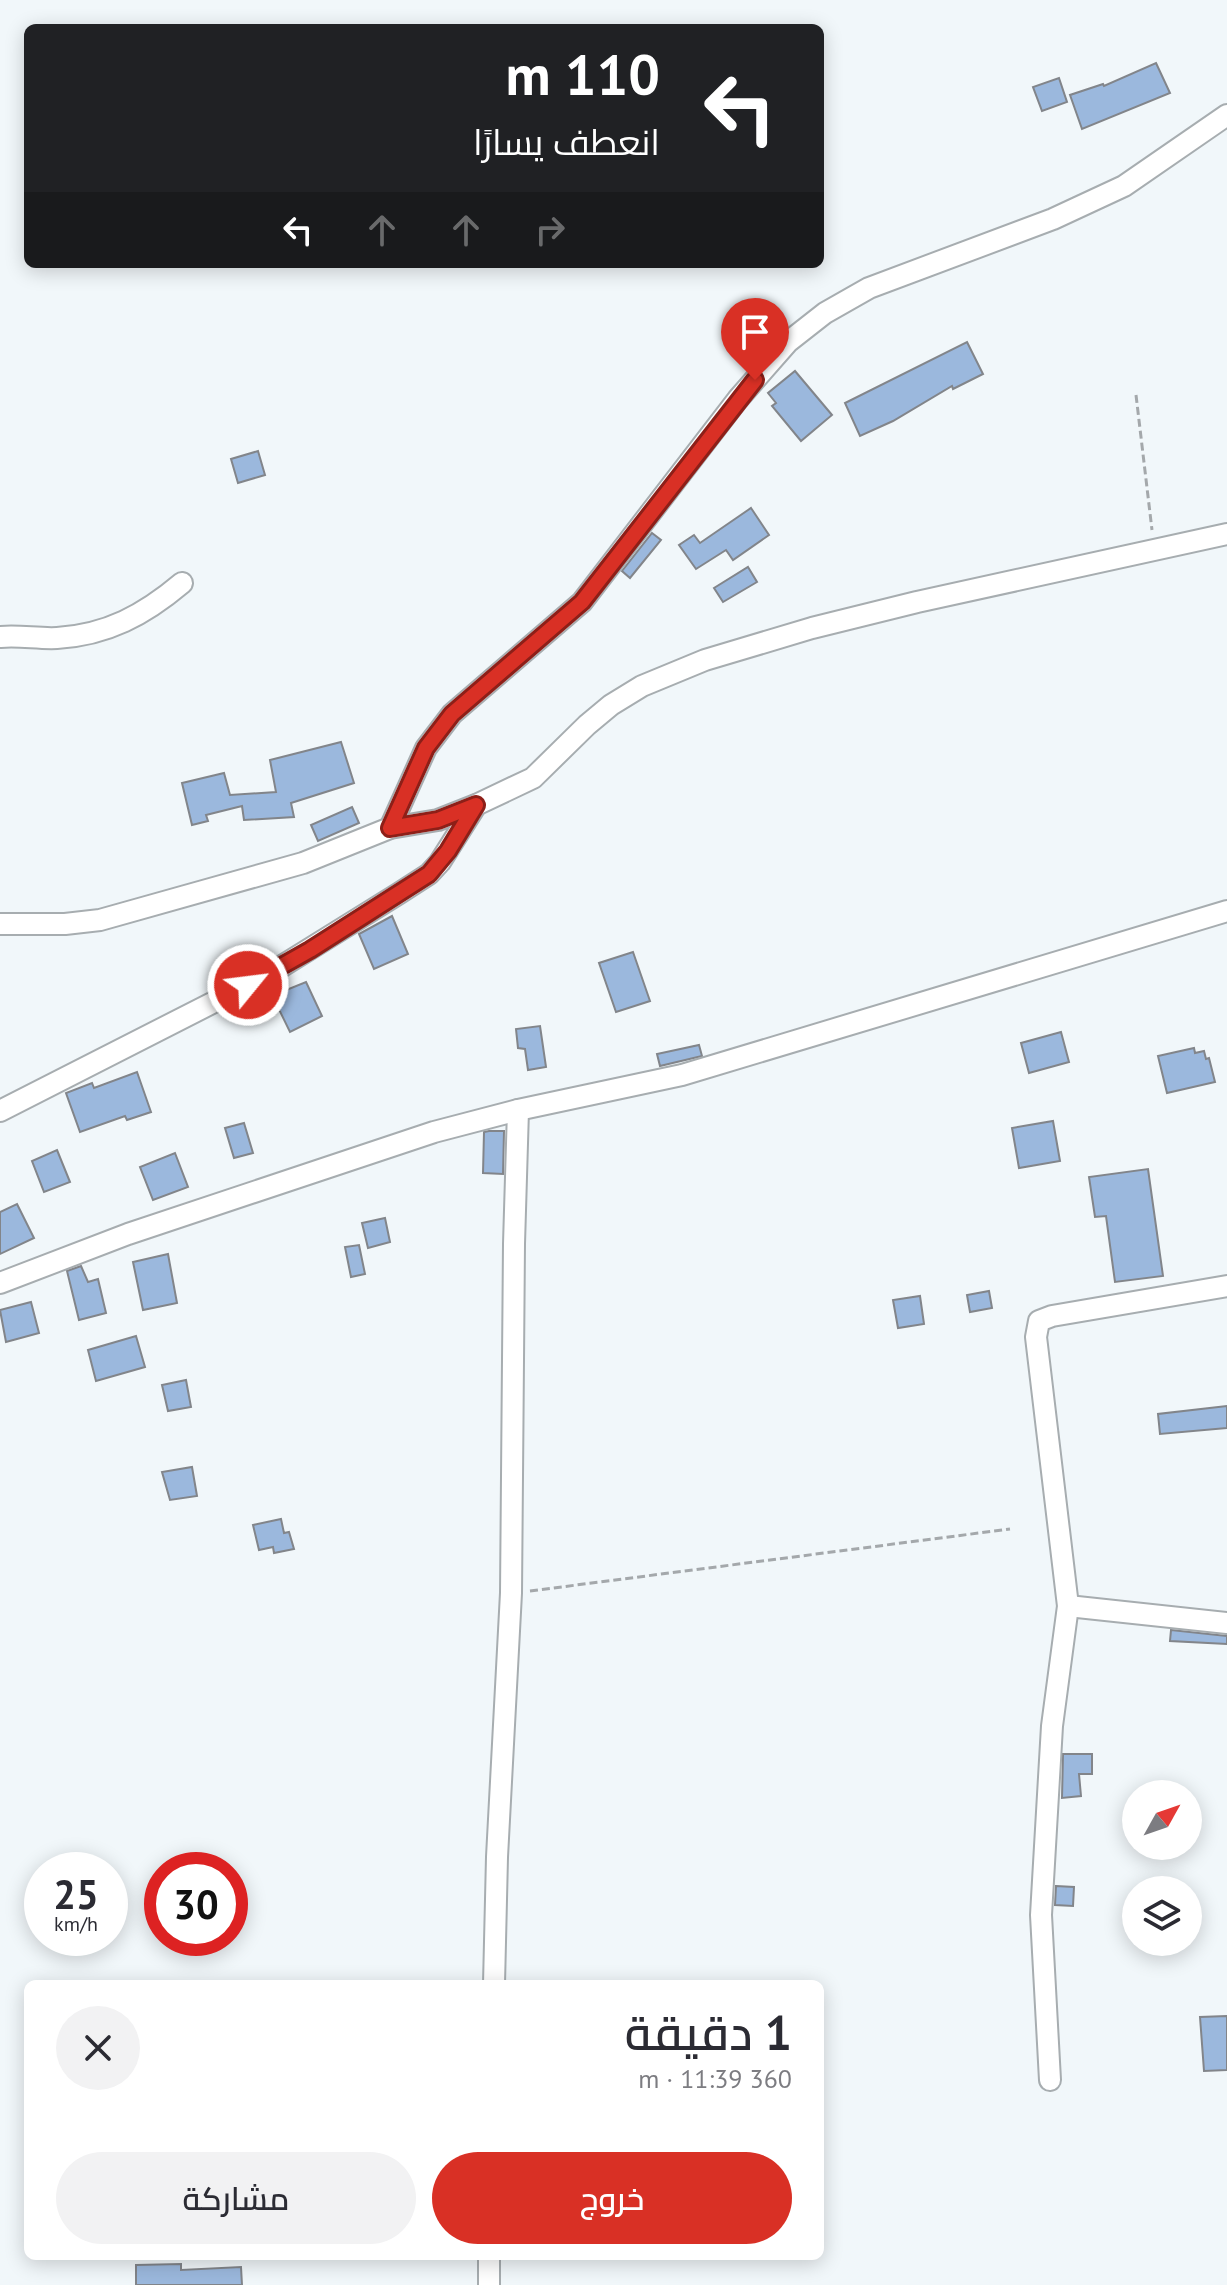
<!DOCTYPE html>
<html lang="ar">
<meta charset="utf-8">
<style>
body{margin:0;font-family:"PT Sans",Cairo,sans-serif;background:#f2f2f3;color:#2b2b33;direction:rtl;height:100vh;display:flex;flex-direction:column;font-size:30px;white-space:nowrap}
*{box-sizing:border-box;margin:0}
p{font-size:26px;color:#7c7c81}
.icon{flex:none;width:44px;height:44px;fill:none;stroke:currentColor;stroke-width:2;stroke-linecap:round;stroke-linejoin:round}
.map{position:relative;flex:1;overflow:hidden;direction:ltr}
.sheet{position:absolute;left:24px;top:1980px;width:800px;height:280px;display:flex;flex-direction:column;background:#fff;border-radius:12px;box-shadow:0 4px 20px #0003;direction:rtl}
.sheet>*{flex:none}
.banner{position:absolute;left:24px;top:24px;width:800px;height:244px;border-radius:12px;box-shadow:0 4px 20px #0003;direction:rtl;background:#202124;color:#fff;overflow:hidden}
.needle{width:52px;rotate:50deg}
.tools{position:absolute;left:1122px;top:1780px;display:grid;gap:16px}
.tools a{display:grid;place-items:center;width:80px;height:80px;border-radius:50%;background:#fff;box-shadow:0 4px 20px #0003;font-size:40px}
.speed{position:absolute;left:24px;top:1852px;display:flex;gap:16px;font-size:40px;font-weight:700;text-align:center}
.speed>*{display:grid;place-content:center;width:104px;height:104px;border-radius:50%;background:#fff;box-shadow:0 4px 20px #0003;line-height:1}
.speed small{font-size:20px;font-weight:400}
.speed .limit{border:12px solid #d22;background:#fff;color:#111}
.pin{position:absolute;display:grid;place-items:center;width:68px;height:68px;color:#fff;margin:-82px -34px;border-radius:50% 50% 50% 0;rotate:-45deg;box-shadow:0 0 8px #0007}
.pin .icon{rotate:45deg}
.me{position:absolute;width:88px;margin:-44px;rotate:61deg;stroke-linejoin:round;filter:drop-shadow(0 0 6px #0008)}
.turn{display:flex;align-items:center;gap:28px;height:168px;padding:0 32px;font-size:36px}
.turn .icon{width:104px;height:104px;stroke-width:2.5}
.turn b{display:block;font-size:56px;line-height:68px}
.lanes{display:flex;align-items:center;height:76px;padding:0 32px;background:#0003;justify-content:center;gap:40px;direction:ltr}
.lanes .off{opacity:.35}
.round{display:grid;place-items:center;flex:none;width:84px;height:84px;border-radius:42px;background:#f2f2f3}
.head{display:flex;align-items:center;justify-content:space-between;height:136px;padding:0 32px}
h1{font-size:48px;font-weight:600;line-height:60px}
.primary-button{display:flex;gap:16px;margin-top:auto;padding:16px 32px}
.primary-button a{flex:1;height:92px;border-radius:48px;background:#d93025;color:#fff;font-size:32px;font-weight:600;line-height:92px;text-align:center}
.primary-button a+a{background:#f2f2f3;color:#2b2b33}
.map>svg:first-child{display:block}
.building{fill:#9bb8dd;stroke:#82858a;stroke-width:2}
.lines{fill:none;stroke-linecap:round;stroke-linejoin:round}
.street-casing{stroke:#a7adb0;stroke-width:24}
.path{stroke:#a4a8ab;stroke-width:3;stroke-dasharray:8 4;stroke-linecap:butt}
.street{stroke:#fff;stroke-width:20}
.route-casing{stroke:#8d1f18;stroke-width:20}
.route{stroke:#d93025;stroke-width:14}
</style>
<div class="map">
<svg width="1227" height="2285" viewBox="0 0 1227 2285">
<rect width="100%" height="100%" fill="#f1f7fa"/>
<g class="building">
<path d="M1156 63 1170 93 1082 129 1070 95 1103 84 1104 86Z"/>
<path d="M1059 78 1067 102 1042 111 1033 87Z"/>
<path d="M967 342 983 374 953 389 952 386 893 421 860 436 845 403Z"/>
<path d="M795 371 832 415 801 441 772 406 776 403 768 393Z"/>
<path d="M258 451 265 475 238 483 231 459Z"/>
<path d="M751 508 769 535 733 560 726 550 696 569 679 545 694 535 700 543Z"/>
<path d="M652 533 661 540 630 578 622 571Z"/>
<path d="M748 567 757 582 723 602 714 588Z"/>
<path d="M341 742 354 783 291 803 294 817 244 820 242 806 206 815 208 821 192 825 182 783 224 773 230 795 276 792 270 760Z"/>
<path d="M352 807 359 823 318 841 311 825Z"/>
<path d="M392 916 408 954 374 969 359 934Z"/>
<path d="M633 952 650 1001 616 1012 599 963Z"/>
<path d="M306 982 322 1016 290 1032 273 997 256 1006 251 998 275 986 279 993Z"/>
<path d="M540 1026 546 1067 528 1070 525 1049 518 1048 516 1029Z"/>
<path d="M1061 1032 1069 1062 1029 1073 1021 1043Z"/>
<path d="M699 1045 702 1056 660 1066 657 1054Z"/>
<path d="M1194 1048 1195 1053 1204 1051 1206 1059 1209 1058 1215 1082 1167 1093 1158 1056Z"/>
<path d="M137 1072 151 1112 127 1120 125 1116 80 1132 66 1093 92 1083 94 1088Z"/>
<path d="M1053 1121 1060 1161 1019 1168 1012 1128Z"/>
<path d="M244 1123 253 1153 234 1158 225 1128Z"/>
<path d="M489 1131H504L503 1174 483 1173 484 1132Z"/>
<path d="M57 1150 70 1182 44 1192 32 1161Z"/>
<path d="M175 1153 188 1187 153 1200 140 1167Z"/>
<path d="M1148 1169 1163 1276 1115 1282 1106 1216 1095 1217 1089 1177Z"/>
<path d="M17 1204 34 1238 0 1254V1212Z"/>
<path d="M385 1218 390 1242 368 1248 362 1223Z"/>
<path d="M359 1245 365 1274 351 1277 345 1247Z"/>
<path d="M168 1254 177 1303 143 1310 133 1262Z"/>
<path d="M81 1266 88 1282 98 1279 106 1313 79 1320 67 1271Z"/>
<path d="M989 1291 992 1308 970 1312 967 1295Z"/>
<path d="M920 1296 924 1324 898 1328 893 1300Z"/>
<path d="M31 1302 39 1333 6 1342 0 1310Z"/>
<path d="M136 1336 145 1367 96 1381 88 1350Z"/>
<path d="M186 1380 191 1407 168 1411 162 1385Z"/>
<path d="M1227 1406V1428L1160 1434 1158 1414Z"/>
<path d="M192 1467 197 1496 170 1500 162 1472Z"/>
<path d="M281 1519 284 1533 289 1532 294 1549 274 1553 273 1547 259 1550 253 1525Z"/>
<path d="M1171 1630 1227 1636V1644L1170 1641Z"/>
<path d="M1063 1754H1092V1774H1079L1081 1796 1062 1798Z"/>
<path d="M1056 1886 1074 1887 1073 1906 1055 1905Z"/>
<path d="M1227 2016V2070L1204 2071 1200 2017Z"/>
<path d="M181 2264V2270L241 2267 242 2285H136V2265Z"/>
</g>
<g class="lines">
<g class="street-casing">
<g id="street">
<path d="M0 637C19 635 38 639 57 638 107 635 144 615 182 583"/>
<path d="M476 805 533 778 587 725 611 705 642 686 705 660 812 628 917 602 1227 534"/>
<path d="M390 828 426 748 452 714 582 602 738 399 788 342 825 313 869 288 1053 219 1124 186 1227 115"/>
<path d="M0 924H65L100 920 303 863 390 828 438 820 476 805 440 862 429 874 398 894 271 973 0 1111"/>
<path d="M0 1283 128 1234 434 1132 518 1110 682 1075 1227 911"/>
<path d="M1068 1606 1227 1623"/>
<path d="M494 1984 497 1857 511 1593 514 1244 518 1110"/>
<path d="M1050 2080 1041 1915 1052 1726 1068 1606 1036 1337 1039 1321 1052 1316 1227 1286"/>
<path d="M489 2256V2285"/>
</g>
</g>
<g class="path">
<path d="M1136 395 1152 530"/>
<path d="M530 1591 1010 1529"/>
</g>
<use href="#street" class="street"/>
</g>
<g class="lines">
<g class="route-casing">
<path id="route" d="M248 985 310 950 429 874 448 851 476 805 438 820 390 828 426 748 452 714 582 602 755 380"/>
</g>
<use href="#route" class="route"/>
</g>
</svg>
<div class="tools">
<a><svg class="needle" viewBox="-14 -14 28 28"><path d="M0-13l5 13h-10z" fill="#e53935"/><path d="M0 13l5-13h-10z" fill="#7c7c81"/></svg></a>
<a><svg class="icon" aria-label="layers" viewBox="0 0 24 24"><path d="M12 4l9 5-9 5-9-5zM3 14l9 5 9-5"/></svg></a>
</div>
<div class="speed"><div>25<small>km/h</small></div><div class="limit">30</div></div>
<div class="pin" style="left:755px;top:380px;background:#d93025"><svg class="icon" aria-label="arrive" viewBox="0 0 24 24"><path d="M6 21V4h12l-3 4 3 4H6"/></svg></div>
<svg class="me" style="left:248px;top:985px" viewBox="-20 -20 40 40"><circle r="17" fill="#d93025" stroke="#fff" stroke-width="3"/><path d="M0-11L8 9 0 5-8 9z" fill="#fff"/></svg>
<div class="banner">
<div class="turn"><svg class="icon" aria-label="left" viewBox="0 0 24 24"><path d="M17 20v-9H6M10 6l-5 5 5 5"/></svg><div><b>110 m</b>انعطف يسارًا</div></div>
<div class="lanes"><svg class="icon" aria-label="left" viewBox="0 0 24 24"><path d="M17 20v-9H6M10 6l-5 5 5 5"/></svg><svg class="icon off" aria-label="ahead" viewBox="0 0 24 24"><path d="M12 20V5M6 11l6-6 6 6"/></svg><svg class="icon off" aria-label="ahead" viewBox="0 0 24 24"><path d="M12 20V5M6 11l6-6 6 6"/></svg><svg class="icon off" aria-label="right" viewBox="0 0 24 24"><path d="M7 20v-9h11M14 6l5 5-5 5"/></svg></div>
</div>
<section class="sheet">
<div class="head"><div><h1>1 دقيقة</h1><p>360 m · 11:39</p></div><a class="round"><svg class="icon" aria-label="close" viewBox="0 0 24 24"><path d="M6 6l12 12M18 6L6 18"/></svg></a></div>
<div class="primary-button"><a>خروج</a><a>مشاركة</a></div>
</section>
</div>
